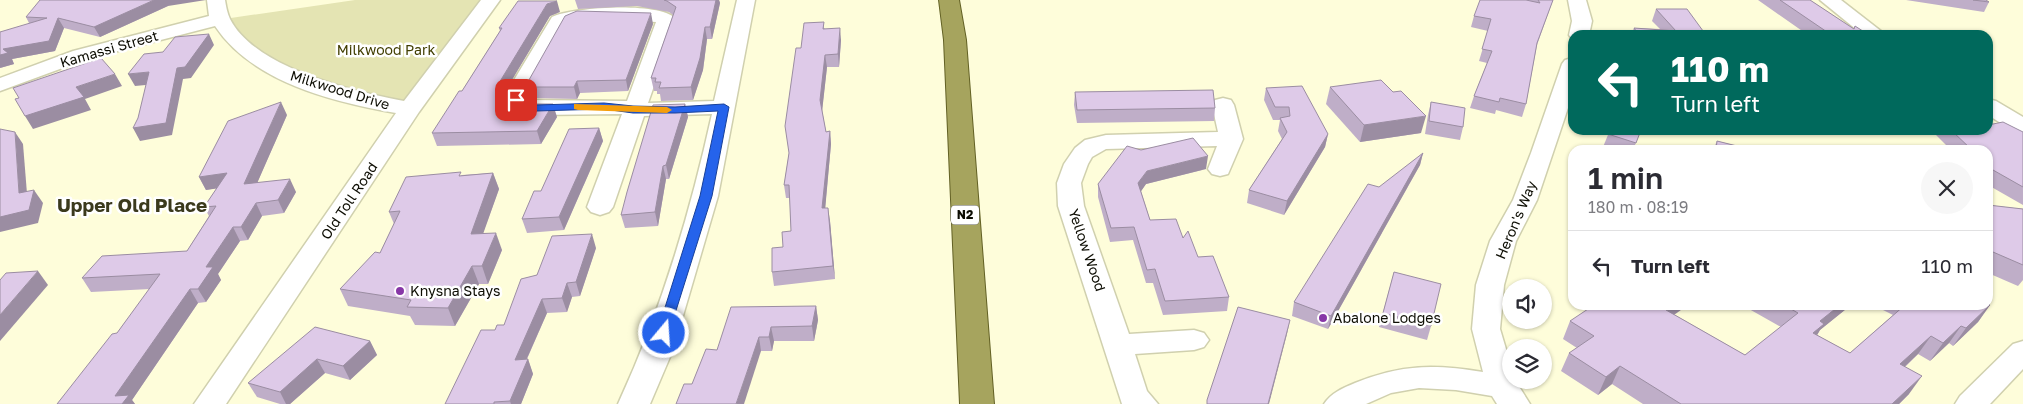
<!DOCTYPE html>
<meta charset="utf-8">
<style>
body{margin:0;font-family:"Golos Text",sans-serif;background:#f7f7f7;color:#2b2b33;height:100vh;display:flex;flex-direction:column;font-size:19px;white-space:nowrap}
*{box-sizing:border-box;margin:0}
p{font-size:16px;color:#7c7c81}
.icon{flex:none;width:28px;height:28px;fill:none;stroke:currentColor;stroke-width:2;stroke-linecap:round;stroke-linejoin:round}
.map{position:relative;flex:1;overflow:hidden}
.details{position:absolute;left:1568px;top:145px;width:425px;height:165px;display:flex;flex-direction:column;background:#fff;border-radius:15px;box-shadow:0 1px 4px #0004}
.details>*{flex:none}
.banner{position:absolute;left:1568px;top:30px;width:425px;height:105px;border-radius:15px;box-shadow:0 1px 4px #0004;background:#00695c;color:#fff;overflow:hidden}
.controls{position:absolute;left:1502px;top:279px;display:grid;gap:10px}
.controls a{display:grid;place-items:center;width:50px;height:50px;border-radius:50%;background:#fff;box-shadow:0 1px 4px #0004;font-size:25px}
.pin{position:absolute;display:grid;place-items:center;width:42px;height:42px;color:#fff;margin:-21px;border-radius:10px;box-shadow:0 2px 8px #0006}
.me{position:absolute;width:55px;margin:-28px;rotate:18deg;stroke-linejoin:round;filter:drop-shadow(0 0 4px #0008)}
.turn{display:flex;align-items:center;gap:18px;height:105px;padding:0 20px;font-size:22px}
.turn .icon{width:65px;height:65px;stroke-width:2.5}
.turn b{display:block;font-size:35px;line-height:42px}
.round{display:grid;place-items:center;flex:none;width:52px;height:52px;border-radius:26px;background:#f7f7f7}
.overview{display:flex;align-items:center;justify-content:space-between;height:85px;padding:0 20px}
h1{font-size:30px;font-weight:600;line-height:38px}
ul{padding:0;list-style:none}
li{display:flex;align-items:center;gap:15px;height:70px;padding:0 20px;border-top:1px solid #e1e1e2}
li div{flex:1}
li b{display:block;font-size:19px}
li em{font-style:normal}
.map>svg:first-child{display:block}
.green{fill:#e4e4b3}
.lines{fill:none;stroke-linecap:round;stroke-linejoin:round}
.minor-casing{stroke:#d0d0ae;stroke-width:3}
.trunk-casing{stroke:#626024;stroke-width:2}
.minor{fill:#fff;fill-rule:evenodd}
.trunk{fill:#a6a45e;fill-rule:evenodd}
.wall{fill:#bfaec8}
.shaded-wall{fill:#9b8da2}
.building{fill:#decae8;stroke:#9b8da2}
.route{fill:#2563eb;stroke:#184099}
.slow{fill:#f59e0b}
.poi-dot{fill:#8737a7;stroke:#fff;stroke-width:2}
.labels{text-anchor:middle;stroke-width:5;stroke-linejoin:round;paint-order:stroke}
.shield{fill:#fff;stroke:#56564f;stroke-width:1}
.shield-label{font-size:12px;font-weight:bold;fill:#0d0d03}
.street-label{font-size:14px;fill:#0d0d03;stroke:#fff}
.park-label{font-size:14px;fill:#403d00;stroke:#fff}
.poi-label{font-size:14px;fill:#0d0d03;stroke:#fff;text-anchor:start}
.district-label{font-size:19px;font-weight:bold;fill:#3b3a1d;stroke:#fff}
</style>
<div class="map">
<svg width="2023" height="404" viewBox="0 0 2023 404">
<rect width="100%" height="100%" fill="#fefdda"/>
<path class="green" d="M355 0H488L408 106 337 89 262 58 224 19Z"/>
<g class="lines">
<g class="minor-casing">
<g id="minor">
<path d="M207 0H225C226 6 227 13 230 19 255 68 354 92 404 101L481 0H500L419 112 226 404H194L396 113C333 102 252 82 215 26L87 59 0 91V78L73 51 209 16Z"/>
<path d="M737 0H755L718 196 673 350 650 404H618C661 311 690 214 712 114L644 116 613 207 609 212 600 215 591 212 587 207 622 114 536 115 509 109 506 104 505 95 552 17C573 7 663 1 677 20L648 103 714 101ZM606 19 656 22 627 101 527 100V95L567 25 579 20Z"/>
<path d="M1568 0H1586L1592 21 1589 35H1572V39L1569 35 1572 21Z"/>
<path d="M1820 0H1841L1886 35H1863Z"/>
<path d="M1572 58V96L1537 200 1516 241 1504 285 1500 329 1511 366V380H1515L1530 404H1497L1492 396 1456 390 1419 388 1391 393 1366 404H1324C1331 393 1343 388 1355 383 1401 364 1435 364 1483 372L1472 329 1476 285 1490 241 1513 200 1531 153 1562 64 1565 60Z"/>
<path d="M1223 98 1231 100 1234 105 1243 139 1228 174 1220 176 1212 174 1208 169 1217 146 1106 149 1092 157 1088 164 1081 183 1084 206 1129 334 1194 330 1204 333 1209 340 1204 347 1194 350 1135 354 1147 391 1158 404H1122L1058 206 1057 183 1064 164 1075 148 1085 140 1106 135 1218 132 1212 105 1215 100Z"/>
<path d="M1988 99 1996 101 2023 117V134L2015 132 1988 115Z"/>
<path d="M2023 341V369L1990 404H1955L1960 396 2013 344Z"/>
</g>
</g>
<g class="trunk-casing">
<path id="trunk" d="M939 0H959L966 40 994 404H960L944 40Z"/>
</g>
<use href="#minor" class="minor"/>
<use href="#trunk" class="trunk"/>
</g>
<g class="wall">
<path d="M575 0H719L720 3 712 39H707L703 70 693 100 661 101 660 94H657V91H654L651 78 673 15 669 12 637 6 578 9Z"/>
<path d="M1528 0H1553L1537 45 1526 104 1522 117 1496 110 1495 114 1470 108 1474 96 1487 63 1479 61 1488 31 1471 27 1474 16Z"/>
<path d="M1758 0H1810L1854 29 1869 35H1808Z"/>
<path d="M1906 0H1986L1989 2 1984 12Z"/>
<path d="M168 6 100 37 64 28 55 51 12 59 14 64 0 68 29 23 26 17Z"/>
<path d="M1656 9 1706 35H1631L1634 28 1660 29 1652 21Z"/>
<path d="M560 12 550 16 503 95 504 98 557 117 541 144 437 146 432 133 462 91 500 31 499 28Z"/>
<path d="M824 22V28L841 40 839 67H827L822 110 826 132 830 131 831 144 825 208 830 221 835 279 774 286 772 272 783 247 791 231 790 198H786L784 185 789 153 801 48Z"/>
<path d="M653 24 628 91 580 93 577 99 529 98 525 87Z"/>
<path d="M1330 87 1421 133 1360 142 1326 104Z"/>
<path d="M1266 88 1328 134 1325 147 1284 215 1247 203 1249 190 1282 139 1278 131 1280 120H1273L1264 100Z"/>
<path d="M1075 92 1215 108 1214 121 1077 123 1074 105Z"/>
<path d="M1431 102 1463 127 1460 140 1425 134 1428 115Z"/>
<path d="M685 104 688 117 669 179H666L658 226 625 228 621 215Z"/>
<path d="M287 115 257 183 296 192 284 213 262 216 248 240 240 241 218 274 221 280 206 302 198 303 132 400 135 404H57L117 333 150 289 91 292 82 278 187 251 209 216 204 207 217 188 206 190 199 177Z"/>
<path d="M599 128 603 141 564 230 527 233 522 219Z"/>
<path d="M1610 130H1641L1633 150H1613L1603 147Z"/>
<path d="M1931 130H1988L2023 132V205L1988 185V150H1951Z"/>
<path d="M1717 141 1753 150H1713Z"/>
<path d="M1423 153 1420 165 1328 329 1292 316 1294 302Z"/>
<path d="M1206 169 1146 184 1141 191 1150 220 1183 238 1229 297 1227 311 1163 315 1153 283H1146L1133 240 1110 242 1098 197V184Z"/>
<path d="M493 173 499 189 483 233 502 250 488 284H479L455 326 415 325 410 316 348 306 340 289 380 253 394 224 389 212 462 175Z"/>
<path d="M1988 205 2023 209V280L2018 286 1988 273Z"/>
<path d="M596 248 580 296 572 297 567 312 547 313 527 359H528L533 374 521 404H445L504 325 537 275Z"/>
<path d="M1394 272 1431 326 1427 340 1379 327Z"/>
<path d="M1742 305H1851L1820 330 1817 335 1850 353 1893 315 1873 305H1990L1978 322 1953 346 1949 343 1930 361 1918 354 1905 367 1909 394 1899 404H1643L1612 384 1598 395 1561 371 1569 353 1577 348 1563 339 1570 321 1675 315 1745 355 1781 327Z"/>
<path d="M816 306 818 320 814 341H774L772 351H761L692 384 717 350Z"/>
<path d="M370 341 377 355 350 380 325 373 290 404H280L257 397 248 383Z"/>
</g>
<g class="shaded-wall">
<path d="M154 0H206L168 6 100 37 94 27Z"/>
<path d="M716 0H719L720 3 712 39 710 27Z"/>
<path d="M557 1 560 12 550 16 503 95 504 105 500 92 499 83 547 4Z"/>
<path d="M651 13 653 24 628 91 626 80Z"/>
<path d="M58 18 64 28 55 51 12 59 14 64 0 68V55L3 49Z"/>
<path d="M705 27 707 39 703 70 693 100 691 87Z"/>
<path d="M840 28 841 40 839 67 838 54Z"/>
<path d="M209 34 214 45 191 78 183 79 172 135 140 141 133 128 177 68Z"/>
<path d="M825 55 827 67 822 112 820 100Z"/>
<path d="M149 72 156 84 135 86 128 74Z"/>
<path d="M115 74 122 86 85 99 91 110 33 129 25 116 76 87Z"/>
<path d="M577 81 580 93 577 99 574 87Z"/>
<path d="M281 102 287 115 251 197 244 184Z"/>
<path d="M553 104 557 117 541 144 537 131Z"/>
<path d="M685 104 688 117 669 179 666 165Z"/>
<path d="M1426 116 1421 133 1360 142 1364 125Z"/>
<path d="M599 128 603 141 564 230 559 217Z"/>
<path d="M830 131 831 144 824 222 822 208Z"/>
<path d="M15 132 23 144 28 206 19 193Z"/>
<path d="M1328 134 1325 147 1284 215 1287 201Z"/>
<path d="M1423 153 1420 165 1328 329 1331 316Z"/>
<path d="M1208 156 1206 169 1146 184 1137 197 1138 183 1147 171Z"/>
<path d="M663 166 666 179 658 226 655 212Z"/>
<path d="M227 173 234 186 206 190 199 177Z"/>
<path d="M493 173 499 189 477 251 471 234Z"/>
<path d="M290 179 296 192 284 213 278 200Z"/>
<path d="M34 190 43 203 38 223 0 232V217Z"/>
<path d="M256 203 262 216 248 240 241 227Z"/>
<path d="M828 208 830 221 835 279 833 266Z"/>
<path d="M233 227 240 241 218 274 221 280 206 302 198 289 206 267Z"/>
<path d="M496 233 502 250 488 284 482 266Z"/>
<path d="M592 234 596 248 580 296 576 282Z"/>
<path d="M472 266 479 284 455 326 448 308Z"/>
<path d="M38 271 48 285 0 341V315Z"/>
<path d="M567 283 572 297 567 312 562 298Z"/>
<path d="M190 289 198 303 132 400 135 404H121L115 396Z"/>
<path d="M542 299 547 313 520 374 515 360Z"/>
<path d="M1672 305H1688L1657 327 1666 310Z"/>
<path d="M1840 305H1851L1820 330 1813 342 1802 351 1820 321Z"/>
<path d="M1990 305 1978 322 1953 346 1966 328Z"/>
<path d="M816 306 818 320 814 341 812 326Z"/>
<path d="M1290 320 1287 334 1269 404H1268Z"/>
<path d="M1961 326 1949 343 1930 361 1943 343Z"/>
<path d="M771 327 774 341 772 351 769 337Z"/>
<path d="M1931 336 1918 354 1888 382 1900 364Z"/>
<path d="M759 337 761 351 744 404H736Z"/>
<path d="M370 341 377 355 350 380 343 366Z"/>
<path d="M317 359 325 373 290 404H286L280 392Z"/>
<path d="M528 359 533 374 521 404H511L510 401Z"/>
<path d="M1620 366 1612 384 1598 395 1606 377Z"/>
<path d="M1922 376 1909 394 1899 404H1892Z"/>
</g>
<g class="building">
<path d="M40 0H154L94 27 58 18 49 41 3 49 8 53 0 55V32L47 18 26 17Z"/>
<path d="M664 0H716L710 27H705L700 58 691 87 659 88 661 82H655L656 78H651L676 7 667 1Z"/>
<path d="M1480 0H1526L1540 3 1538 0H1553L1537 43 1526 104 1500 98 1499 102 1474 96 1492 51 1482 49 1491 19 1474 16Z"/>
<path d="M1780 0H1810L1854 29 1855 26 1869 35H1824L1830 34Z"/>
<path d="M1973 0H1986L1989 2Z"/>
<path d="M518 1H557L547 4 499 83 500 92 504 98 532 104H553L537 131 432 133 459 91H462L502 28H499Z"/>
<path d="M1656 9H1687L1706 35H1639L1634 28 1676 31Z"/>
<path d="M577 11 651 13 626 80 577 81 574 87H525L565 16Z"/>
<path d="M824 22 823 29 840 28 838 54 825 55 820 100 826 132 830 131 822 208H828L833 266 772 272V248L783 247 782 232 791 231 789 185H784L789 153 785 126 796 48H801L804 23Z"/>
<path d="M209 34 185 67 177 68 166 123 133 128 138 118 149 72 128 74 144 54 163 52 175 37Z"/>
<path d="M101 58 115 74 76 87 84 97 25 116 15 99 19 98 13 88Z"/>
<path d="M1381 80 1393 92 1401 91 1426 116 1364 125 1330 87Z"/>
<path d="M1302 86 1328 134 1287 201 1249 190 1287 132 1280 118 1290 116 1289 107H1275L1266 88Z"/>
<path d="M1213 90 1215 108 1077 110 1075 92Z"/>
<path d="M281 102 244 184 290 179 278 200 256 203 241 227H233L206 267H213L198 289H190L115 396 129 395 122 404H57L112 334 117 333 160 274 82 278 102 256 187 251 216 206 204 207 227 173 199 177 228 121Z"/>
<path d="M1431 102 1465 108 1463 127 1429 121Z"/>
<path d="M685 104 666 165 663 166 655 212 621 215 627 192 653 105Z"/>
<path d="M2003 122 2023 132V187L1993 170 1988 165V150H1972L1951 130H1988V125Z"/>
<path d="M599 128 559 217 522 219 534 191H541L569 129Z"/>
<path d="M0 129 15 132 19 193 34 190 29 210 0 217Z"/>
<path d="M1610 130H1641L1636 143 1608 134Z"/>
<path d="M1193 138 1208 156 1147 171 1138 183 1150 220 1176 219 1183 238 1188 231 1198 257 1213 256 1229 297 1165 301 1155 269 1147 270 1134 227 1111 228 1098 184 1127 146 1141 150Z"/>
<path d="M1717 141 1753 150H1716Z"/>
<path d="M1423 153 1331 316 1294 302 1368 184 1379 187Z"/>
<path d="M461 172 459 176 493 173 471 234 496 233 482 266H472L448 308 407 307 411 300 340 289 375 252 380 253 400 211 389 212 406 177Z"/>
<path d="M1988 205 2023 209V265L1993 252 1988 258Z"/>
<path d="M592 234 576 282 567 283 562 298 542 299 515 360 528 359 510 401 494 402V404H445L481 330H495L497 325H504L521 279 537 275 552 236Z"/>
<path d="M38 271 0 315V280L6 273Z"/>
<path d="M1394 272 1441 284 1431 326 1383 313Z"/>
<path d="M1988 303 1990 305 1966 328 1961 326 1943 343 1931 336 1900 364 1922 376 1892 404H1681L1620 366 1606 377 1569 353 1594 336 1570 321 1594 305H1672L1666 310 1745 355 1798 313 1784 305H1840L1820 321 1824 324 1813 333 1850 353 1905 305H1988Z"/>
<path d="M816 306 812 326 771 327 769 337H759L736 404H676L684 384H692L706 349 717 350 731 307Z"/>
<path d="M1238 307 1290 320 1268 404H1207V400Z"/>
<path d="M315 327 370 341 343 366 317 359 280 392 248 383Z"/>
</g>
<path class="route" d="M516 97 521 102 536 105 604 103 633 106 675 107 724 104 729 107 712 196 668 336H659L657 333 700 196 718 111 675 113H633L604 109 536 111 514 107 511 100Z"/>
<path class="slow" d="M574 104 667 107 672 110 667 113 578 110 574 109Z"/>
<g class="poi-dot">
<circle cx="400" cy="291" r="5"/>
<circle cx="1323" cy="318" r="5"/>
</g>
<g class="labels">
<rect class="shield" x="951" y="205.5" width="28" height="19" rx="4"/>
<g class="shield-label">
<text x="965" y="219">N2</text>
</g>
<g class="street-label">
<text transform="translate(109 49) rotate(-16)" y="5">Kamassi Street</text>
<text transform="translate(340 90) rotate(17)" y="5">Milkwood Drive</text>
<text transform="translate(349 201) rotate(-56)" y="5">Old Toll Road</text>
<text transform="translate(1516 220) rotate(-67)" y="5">Heron's Way</text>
<text transform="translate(1087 250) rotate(71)" y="5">Yellow Wood</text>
</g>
<g class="park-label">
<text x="386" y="55">Milkwood Park</text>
</g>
<g class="poi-label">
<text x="410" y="296">Knysna Stays</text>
<text x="1333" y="323">Abalone Lodges</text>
</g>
<g class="district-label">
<text x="132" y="212">Upper Old Place</text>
</g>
</g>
</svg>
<div class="controls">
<a><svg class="icon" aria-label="sound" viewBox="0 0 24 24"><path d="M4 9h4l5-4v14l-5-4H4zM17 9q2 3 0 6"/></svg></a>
<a><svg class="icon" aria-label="layers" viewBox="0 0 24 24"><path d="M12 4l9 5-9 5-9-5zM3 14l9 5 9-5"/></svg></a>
</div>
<div class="pin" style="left:516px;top:100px;background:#d93025"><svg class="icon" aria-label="arrive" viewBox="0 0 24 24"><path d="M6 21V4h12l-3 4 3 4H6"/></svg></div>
<svg class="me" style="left:664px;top:333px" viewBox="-20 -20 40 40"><circle r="17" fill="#2563eb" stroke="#fff" stroke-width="3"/><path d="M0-11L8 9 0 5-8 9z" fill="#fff"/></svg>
<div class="banner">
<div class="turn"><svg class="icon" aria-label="left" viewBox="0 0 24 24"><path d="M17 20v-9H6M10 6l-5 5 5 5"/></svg><div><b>110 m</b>Turn left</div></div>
</div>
<section class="details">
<div class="overview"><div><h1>1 min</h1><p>180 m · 08:19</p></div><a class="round"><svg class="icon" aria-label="close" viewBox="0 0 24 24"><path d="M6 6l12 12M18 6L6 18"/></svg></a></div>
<ul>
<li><svg class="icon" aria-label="left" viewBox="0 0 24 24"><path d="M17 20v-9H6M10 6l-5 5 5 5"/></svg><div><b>Turn left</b></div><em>110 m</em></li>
</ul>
</section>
</div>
